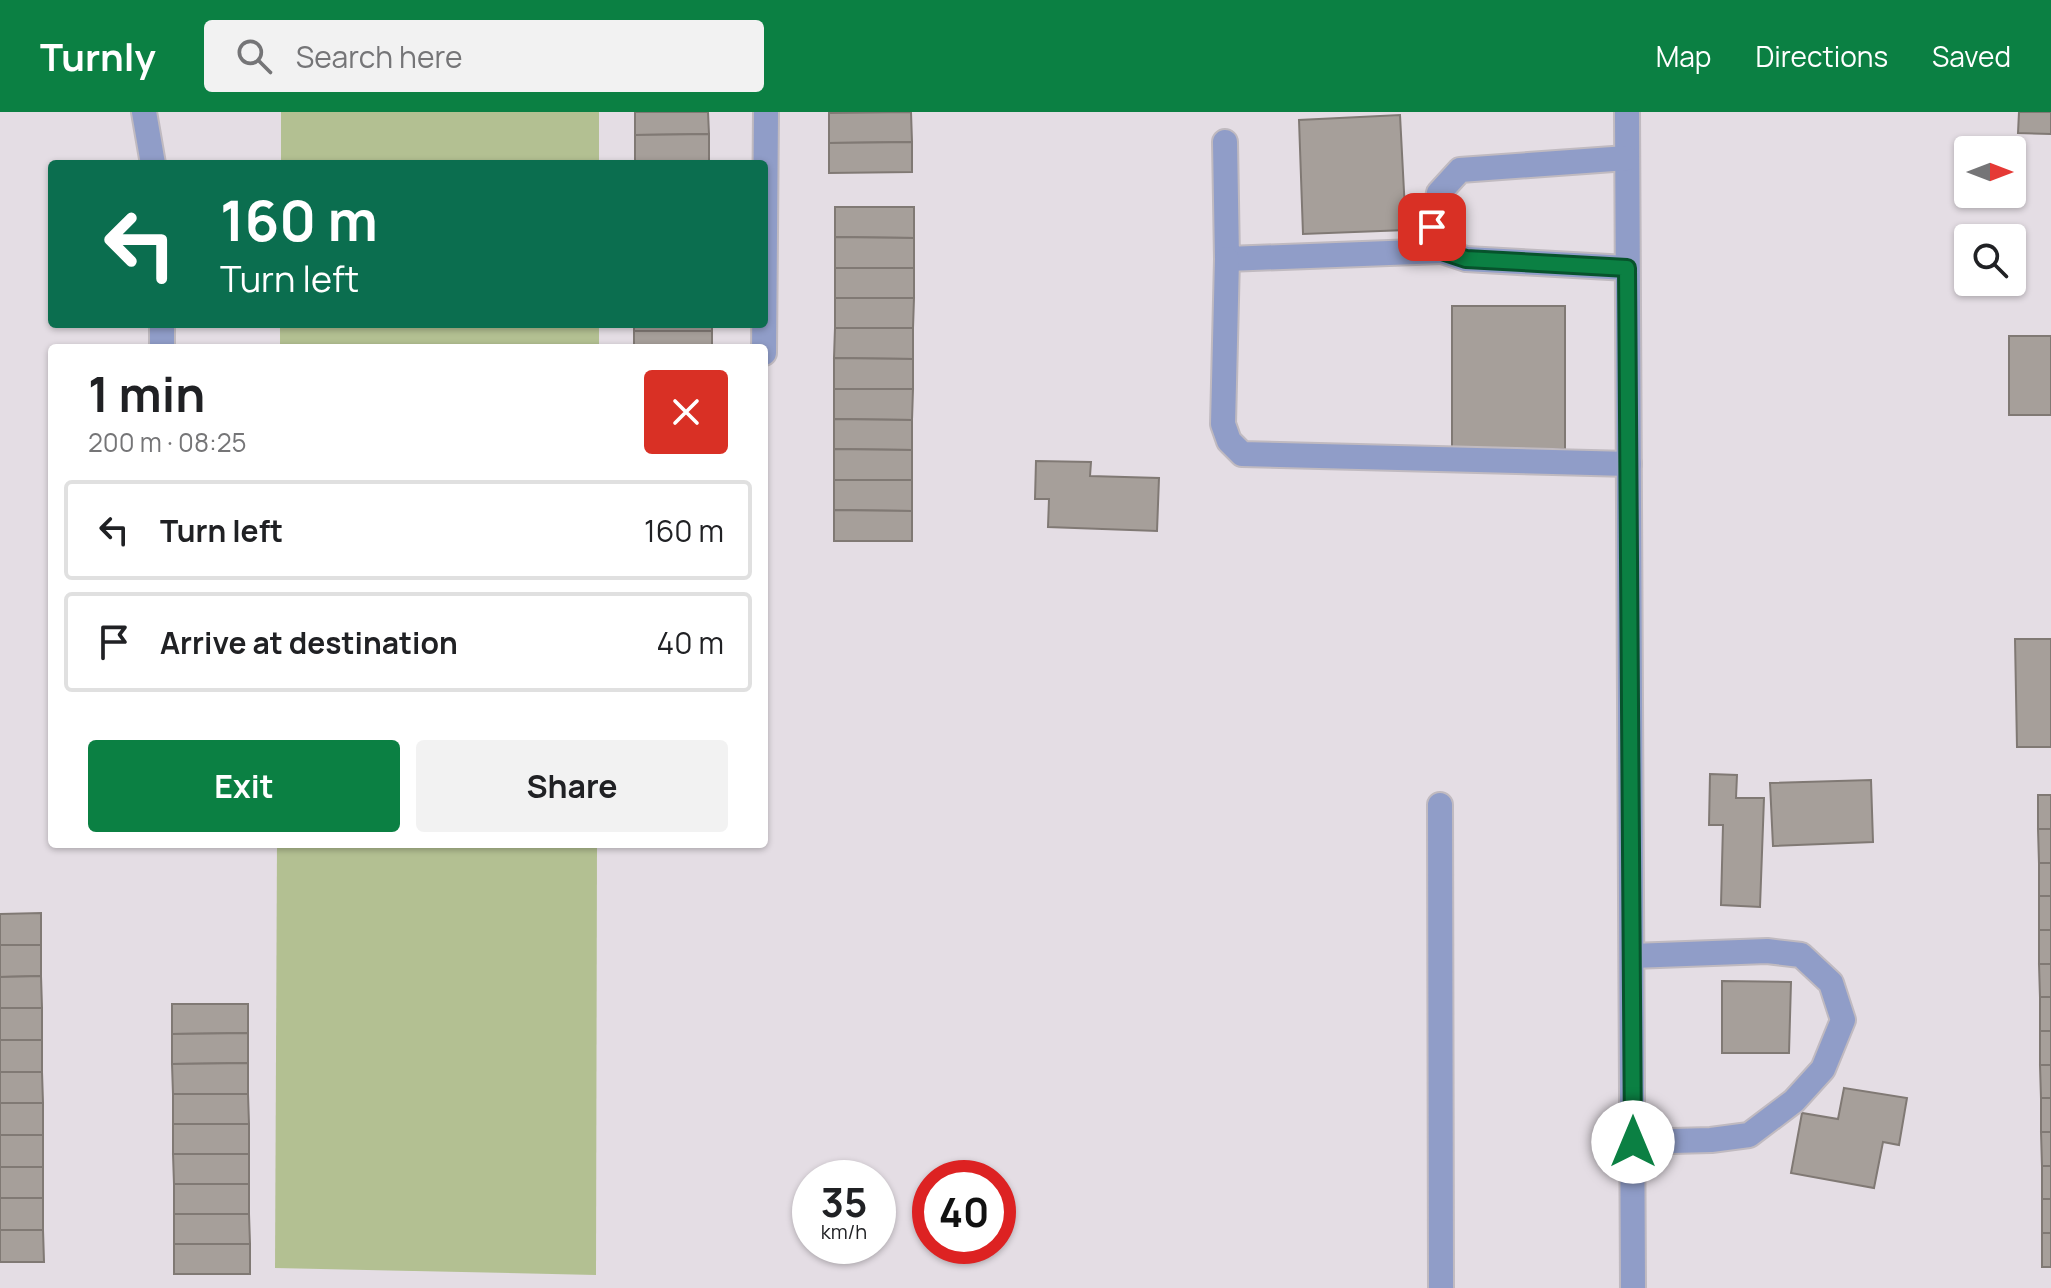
<!DOCTYPE html>
<meta charset="utf-8">
<style>
body{margin:0;font-family:Manrope,sans-serif;background:#f2f2f2;color:#202124;height:100vh;display:flex;flex-direction:column;font-size:30px;white-space:nowrap}
*{box-sizing:border-box;margin:0}
p{font-size:26px;color:#757577}
.icon{flex:none;width:44px;height:44px;fill:none;stroke:currentColor;stroke-width:2;stroke-linecap:round;stroke-linejoin:round}
.map{position:relative;flex:1;overflow:hidden}
.panel{position:absolute;left:48px;top:232px;width:720px;height:504px;display:flex;flex-direction:column;background:#fff;border-radius:8px;box-shadow:0 2px 6px #0004}
.panel>*{flex:none}
.banner{position:absolute;left:48px;top:48px;width:720px;height:168px;border-radius:8px;box-shadow:0 2px 6px #0004;background:#0b6e4f;color:#fff;overflow:hidden}
.needle{width:52px;rotate:90deg}
.controls{position:absolute;left:1954px;top:24px;display:grid;gap:16px}
.controls a{display:grid;place-items:center;width:72px;height:72px;border-radius:8px;background:#fff;box-shadow:0 2px 6px #0004;font-size:40px}
.speed{position:absolute;left:792px;top:1048px;display:flex;gap:16px;font-size:40px;font-weight:700;text-align:center}
.speed>*{display:grid;place-content:center;width:104px;height:104px;border-radius:50%;background:#fff;box-shadow:0 2px 6px #0004;line-height:1}
.speed small{font-size:20px;font-weight:400}
.speed .limit{border:12px solid #d22;background:#fff;color:#111}
.pin{position:absolute;display:grid;place-items:center;width:68px;height:68px;color:#fff;margin:-34px;border-radius:16px;box-shadow:0 4px 12px #0006}
.me{position:absolute;width:88px;margin:-44px;rotate:0deg;stroke-linejoin:round;filter:drop-shadow(0 0 6px #0008)}
.turn{display:flex;align-items:center;gap:28px;height:168px;padding:0 40px;font-size:36px}
.turn .icon{width:104px;height:104px;stroke-width:2.5}
.turn b{display:block;font-size:56px;line-height:68px}
.round{display:grid;place-items:center;flex:none;width:84px;height:84px;border-radius:8px;background:#f2f2f2}
.headline{display:flex;align-items:center;justify-content:space-between;height:136px;padding:0 40px}
h1{font-size:48px;font-weight:700;line-height:60px}
.action{display:flex;gap:16px;margin-top:auto;padding:16px 40px}
.action a{flex:1;height:92px;border-radius:8px;background:#0b8043;color:#fff;font-size:32px;font-weight:700;line-height:92px;text-align:center}
.action a+a{background:#f2f2f2;color:#202124}
ul{padding:0;list-style:none}
li{display:flex;align-items:center;gap:24px;height:100px;margin:0 16px 12px;padding:0 24px;border:4px solid #e0e0e0;border-radius:8px}
li div{flex:1}
li b{display:block;font-size:30px}
li em{font-style:normal}
header{display:flex;align-items:center;gap:48px;box-sizing:border-box;height:112px;padding:0 40px;background:#0b8043;color:#fff}
header strong{font-size:38px}
nav{display:flex;gap:44px;margin-inline-start:auto;font-size:28px}
.search{width:560px;height:72px;background:#f2f2f2;display:flex;align-items:center;gap:20px;box-sizing:border-box;padding:0 28px;border-radius:8px;color:#757577;font-size:30px}
.map>svg:first-child{display:block}
.green{fill:#b3c092}
.building{fill:#a69f9a;stroke:#807974;stroke-width:2}
.lines{fill:none;stroke-linecap:round;stroke-linejoin:round}
.minor-casing{stroke:#c0bac0;stroke-width:28}
.minor{stroke:#909dc8;stroke-width:24}
.route-casing{stroke:#07532c;stroke-width:20}
.route{stroke:#0b8043;stroke-width:14}
</style>
<header>
<strong>Turnly</strong>
<div class="search"><svg class="icon" aria-label="search" viewBox="0 0 24 24"><circle cx="10" cy="10" r="6"/><path d="M15 15l6 6"/></svg>Search here</div>
<nav><a>Map</a><a>Directions</a><a>Saved</a></nav>
</header>
<div class="map">
<svg width="2051" height="1176" viewBox="0 0 2051 1176">
<rect width="100%" height="100%" fill="#e4dde4"/>
<g class="green">
<rect x="281" y="0" width="318" height="52"/>
<rect x="280" y="212" width="319" height="24"/>
<path d="M277 732H597L596 1163 275 1156Z"/>
</g>
<g class="building">
<path d="M635 0H708L709 22 635 23Z"/>
<path d="M911 0 912 30 829 31V1Z"/>
<path d="M2019 0H2051V22L2018 21Z"/>
<path d="M1400 3 1406 118 1303 122 1299 8Z"/>
<path d="M709 22V52H635V23Z"/>
<path d="M912 30V60L829 61V31Z"/>
<path d="M835 95H914V126L835 125Z"/>
<path d="M835 125 914 126V156H835Z"/>
<rect x="835" y="156" width="79" height="30"/>
<path d="M835 186H914L913 216H835Z"/>
<rect x="1452" y="194" width="113" height="143"/>
<rect x="634" y="212" width="78" height="7"/>
<path d="M835 216H913V247L834 246Z"/>
<rect x="634" y="219" width="78" height="17"/>
<rect x="2009" y="224" width="42" height="79"/>
<path d="M834 246 913 247V277H834Z"/>
<path d="M834 277H913L912 308 834 307Z"/>
<path d="M834 307 912 308V338L834 337Z"/>
<path d="M834 337 912 338V368H834Z"/>
<path d="M1036 349 1091 350 1090 364 1159 366 1157 419 1048 415 1049 387H1035Z"/>
<path d="M834 368H912V399L834 398Z"/>
<path d="M834 398 912 399V429H834Z"/>
<path d="M2015 527H2051V635H2017Z"/>
<path d="M1710 662 1737 663 1736 686H1764L1760 795 1721 793 1723 713H1709Z"/>
<path d="M1871 668 1873 730 1773 734 1770 671Z"/>
<rect x="2038" y="683" width="13" height="34"/>
<path d="M2038 717H2051V751H2039Z"/>
<rect x="2039" y="751" width="12" height="33"/>
<rect x="2039" y="784" width="12" height="34"/>
<path d="M41 801V833H0V802Z"/>
<rect x="2039" y="818" width="12" height="34"/>
<path d="M0 833H41V864L0 865Z"/>
<path d="M2039 852H2051V885H2040Z"/>
<path d="M41 864 42 896H0V865Z"/>
<path d="M1722 869 1791 870 1789 941H1722Z"/>
<rect x="2040" y="885" width="11" height="34"/>
<path d="M172 892H248V921L172 922Z"/>
<rect x="0" y="896" width="42" height="32"/>
<rect x="2040" y="919" width="11" height="34"/>
<path d="M248 921V951L172 952V922Z"/>
<rect x="0" y="928" width="42" height="32"/>
<path d="M248 951V982H173L172 952Z"/>
<path d="M2040 953H2051V986H2041Z"/>
<path d="M0 960H42L43 991H0Z"/>
<path d="M1844 976 1907 986 1899 1033 1883 1030 1874 1076 1791 1061 1802 1001 1838 1007Z"/>
<path d="M173 982H248L249 1012H173Z"/>
<rect x="2041" y="986" width="10" height="34"/>
<rect x="0" y="991" width="43" height="32"/>
<rect x="173" y="1012" width="76" height="30"/>
<path d="M2041 1020H2051V1054H2042Z"/>
<rect x="0" y="1023" width="43" height="32"/>
<path d="M173 1042H249V1072H174Z"/>
<rect x="2042" y="1054" width="9" height="33"/>
<rect x="0" y="1055" width="43" height="31"/>
<rect x="174" y="1072" width="75" height="30"/>
<rect x="0" y="1086" width="43" height="32"/>
<rect x="2042" y="1087" width="9" height="34"/>
<path d="M174 1102H249L250 1132H174Z"/>
<path d="M0 1118H43L44 1150H0Z"/>
<rect x="2042" y="1121" width="9" height="34"/>
<rect x="174" y="1132" width="76" height="30"/>
</g>
<g class="lines">
<g class="minor-casing">
<g id="minor">
<path d="M144 0 153 52"/>
<path d="M1627 0 1633 1176"/>
<path d="M1225 30 1227 147 1442 139"/>
<path d="M1627 46 1460 58 1439 81 1432 115 1442 139 1466 147 1627 156"/>
<path d="M1227 147 1223 312 1229 329 1242 342 1629 352"/>
<path d="M162 212V236"/>
<path d="M764 241 766 0"/>
<path d="M1440 693 1441 1176"/>
<path d="M1632 844 1767 839 1801 843 1831 871 1843 908 1823 957 1794 989 1749 1023 1711 1028 1633 1030"/>
</g>
</g>
<use href="#minor" class="minor"/>
</g>
<g class="lines">
<g class="route-casing">
<path id="route" d="M1432 115 1442 139 1466 147 1627 156 1633 1030"/>
</g>
<use href="#route" class="route"/>
</g>
</svg>
<div class="controls">
<a><svg class="needle" viewBox="-14 -14 28 28"><path d="M0-13l5 13h-10z" fill="#e53935"/><path d="M0 13l5-13h-10z" fill="#757577"/></svg></a>
<a><svg class="icon" aria-label="search" viewBox="0 0 24 24"><circle cx="10" cy="10" r="6"/><path d="M15 15l6 6"/></svg></a>
</div>
<div class="speed"><div>35<small>km/h</small></div><div class="limit">40</div></div>
<div class="pin" style="left:1432px;top:115px;background:#d93025"><svg class="icon" aria-label="arrive" viewBox="0 0 24 24"><path d="M6 21V4h12l-3 4 3 4H6"/></svg></div>
<svg class="me" style="left:1633px;top:1030px" viewBox="-20 -20 40 40"><circle r="19" fill="#fff"/><path d="M0-13L10 11 0 6-10 11z" fill="#0b8043"/></svg>
<div class="banner">
<div class="turn"><svg class="icon" aria-label="left" viewBox="0 0 24 24"><path d="M17 20v-9H6M10 6l-5 5 5 5"/></svg><div><b>160 m</b>Turn left</div></div>
</div>
<section class="panel">
<div class="headline"><div><h1>1 min</h1><p>200 m · 08:25</p></div><a class="round" style="background:#d93025;color:#fff"><svg class="icon" aria-label="close" viewBox="0 0 24 24"><path d="M6 6l12 12M18 6L6 18"/></svg></a></div>
<ul>
<li><svg class="icon" aria-label="left" viewBox="0 0 24 24"><path d="M17 20v-9H6M10 6l-5 5 5 5"/></svg><div><b>Turn left</b></div><em>160 m</em></li>
<li><svg class="icon" aria-label="arrive" viewBox="0 0 24 24"><path d="M6 21V4h12l-3 4 3 4H6"/></svg><div><b>Arrive at destination</b></div><em>40 m</em></li>
</ul>
<div class="action"><a>Exit</a><a>Share</a></div>
</section>
</div>
